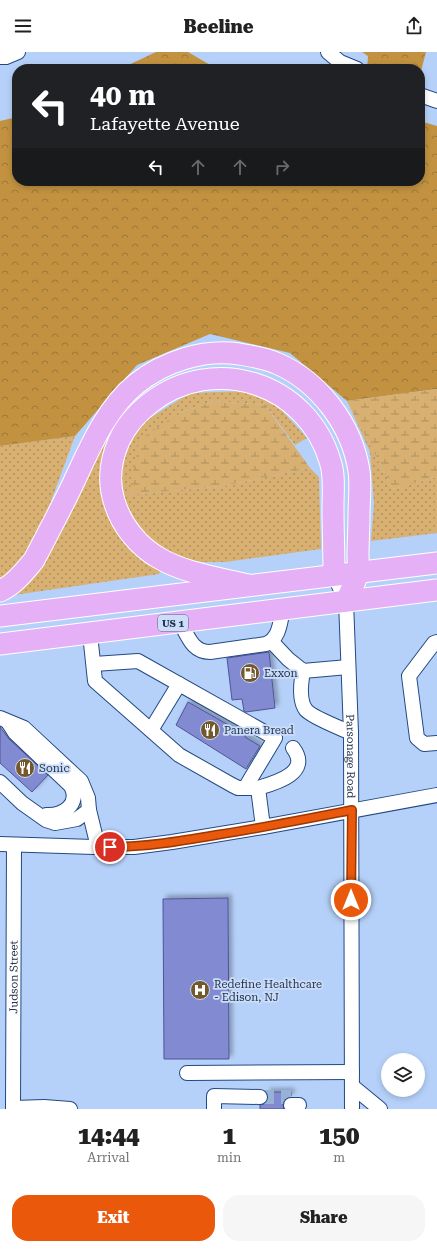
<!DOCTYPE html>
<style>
body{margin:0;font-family:"Roboto Serif",serif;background:#f6f6f6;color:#222;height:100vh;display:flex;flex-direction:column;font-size:15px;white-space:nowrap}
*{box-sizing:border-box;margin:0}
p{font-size:13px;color:#767676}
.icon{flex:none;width:22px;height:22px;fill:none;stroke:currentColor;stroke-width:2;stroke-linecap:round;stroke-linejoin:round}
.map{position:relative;height:1057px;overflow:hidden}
.panel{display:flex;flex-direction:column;background:#fff;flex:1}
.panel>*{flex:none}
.hud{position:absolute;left:12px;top:12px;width:413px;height:122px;border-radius:16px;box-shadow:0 2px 6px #0003;background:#202124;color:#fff;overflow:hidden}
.tools{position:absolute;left:381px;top:1001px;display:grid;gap:8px}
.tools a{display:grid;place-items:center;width:44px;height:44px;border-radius:50%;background:#fff;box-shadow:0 2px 6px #0003;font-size:20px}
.pin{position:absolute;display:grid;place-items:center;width:34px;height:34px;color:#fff;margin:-17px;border:2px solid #fff;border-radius:50%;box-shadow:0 1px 4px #0007}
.me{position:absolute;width:44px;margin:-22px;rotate:0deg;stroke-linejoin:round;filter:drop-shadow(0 0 3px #0008)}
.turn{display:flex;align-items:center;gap:14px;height:84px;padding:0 12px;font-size:18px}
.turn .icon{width:52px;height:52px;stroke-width:2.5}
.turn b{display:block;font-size:28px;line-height:34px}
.lanes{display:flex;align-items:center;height:38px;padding:0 12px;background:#0003;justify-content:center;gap:20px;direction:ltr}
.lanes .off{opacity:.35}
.eta{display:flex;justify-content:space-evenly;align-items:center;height:68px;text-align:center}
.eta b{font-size:24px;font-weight:800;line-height:28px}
.cta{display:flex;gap:8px;margin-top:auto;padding:8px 12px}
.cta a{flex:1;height:46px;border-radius:16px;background:#ea580c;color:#fff;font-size:16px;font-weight:800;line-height:46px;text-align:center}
.cta a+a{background:#f6f6f6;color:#222}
header{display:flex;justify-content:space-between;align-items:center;height:52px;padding:0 12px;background:#fff;font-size:18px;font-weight:800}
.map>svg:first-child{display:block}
.grass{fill:url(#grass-dots)}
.forest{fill:url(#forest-crowns)}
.wetland{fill:url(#wetland-marsh)}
.building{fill:#828ad1;stroke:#4f5496;filter:url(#shadow)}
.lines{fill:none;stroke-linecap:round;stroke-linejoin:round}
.minor-tunnel{stroke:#98b1d7;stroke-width:14;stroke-dasharray:14 7;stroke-linecap:butt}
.minor-casing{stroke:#224982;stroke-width:16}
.highway-casing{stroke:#fff;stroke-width:23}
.minor{stroke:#fff;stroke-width:14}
.highway{stroke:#e6b0f6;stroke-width:21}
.route-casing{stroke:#983908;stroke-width:10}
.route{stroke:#ea580c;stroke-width:7}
.labels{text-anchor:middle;stroke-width:3.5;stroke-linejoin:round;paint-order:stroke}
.shield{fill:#cbddf8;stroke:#556681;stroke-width:1}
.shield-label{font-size:10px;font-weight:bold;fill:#22334e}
.poi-label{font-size:11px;fill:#22334e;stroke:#cbddf8;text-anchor:start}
.street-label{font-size:11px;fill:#22334e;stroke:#cbddf8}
</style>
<header><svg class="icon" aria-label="menu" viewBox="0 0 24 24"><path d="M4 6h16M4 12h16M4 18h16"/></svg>Beeline<svg class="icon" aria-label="share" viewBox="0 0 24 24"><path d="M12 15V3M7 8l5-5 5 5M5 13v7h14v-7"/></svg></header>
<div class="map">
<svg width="437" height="1057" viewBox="0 0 437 1057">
<defs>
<pattern id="grass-dots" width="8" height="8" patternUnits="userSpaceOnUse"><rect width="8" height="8" fill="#d8b071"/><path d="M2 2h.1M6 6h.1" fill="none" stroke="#af905f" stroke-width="1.8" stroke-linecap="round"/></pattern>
<pattern id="forest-crowns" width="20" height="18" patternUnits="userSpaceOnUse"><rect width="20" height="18" fill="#c29240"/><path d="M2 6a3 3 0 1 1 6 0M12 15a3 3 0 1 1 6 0" fill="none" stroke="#9d7838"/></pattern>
<pattern id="wetland-marsh" width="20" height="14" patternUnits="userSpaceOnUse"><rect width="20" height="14" fill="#d8b071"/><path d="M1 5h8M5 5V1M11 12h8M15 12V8" fill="none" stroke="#af905f"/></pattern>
<filter id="shadow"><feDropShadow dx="3.5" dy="-3.5" stdDeviation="2" flood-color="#0004"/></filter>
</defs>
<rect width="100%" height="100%" fill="#b6d1f9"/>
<g class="grass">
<path d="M245 339 277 353 307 386 295 393 265 353 214 349 179 361 129 443 223 434 310 416 319 425 321 497 225 510H202L184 507 159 496 129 466 118 432 125 399 142 371 190 341Z"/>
<path d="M347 349 393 437 437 425V481L371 489 374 452 370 400Z"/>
<path d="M75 384 47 460 29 497 0 530V394Z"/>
<path d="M107 387 110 388 102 426 162 518 159 522 14 543 13 540 42 510Z"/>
</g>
<g class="forest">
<path d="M156 0H188L217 17H120Z"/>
<path d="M362 0H426L420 23V17H367L368 4Z"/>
<path d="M17 65V129H420V69L437 74V337L347 349 290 301 210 282 137 313 75 384 0 394V69Z"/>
</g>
<g class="wetland">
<path d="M437 337V425L393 437 347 349Z"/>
<path d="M214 349 265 353 310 416 223 434 129 443 139 388 179 361Z"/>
</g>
<g class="building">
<path d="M269 600 275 656 246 660 244 659 242 647 232 648 227 606Z"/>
<path d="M188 650 246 683 245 685 260 694 246 717 176 673Z"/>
<path d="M0 675 9 687 48 723 32 740 0 711Z"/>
<path d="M228 846 229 1007H164L163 847Z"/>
<path d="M266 1040H291V1044L287 1045 284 1048 283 1053 284 1057H260V1053L264 1052 267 1049 268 1045Z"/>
</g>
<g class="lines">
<path class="minor-tunnel" d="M260 1045H291"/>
<g class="minor-casing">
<g id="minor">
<path d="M328 0 340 10 357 17"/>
<path d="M0 5H6L18 0"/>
<path d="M420 43 437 49"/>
<path id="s1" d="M334 523 346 549 351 681 352 1057"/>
<path d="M180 570C188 584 192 600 210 600L266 592C280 586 280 570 283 557"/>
<path d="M90 582 95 629 179 703 232 733 238 736H258"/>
<path d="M272 590 288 607 303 619 348 615"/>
<path d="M437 590 434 591 409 624 417 686 424 692 437 691"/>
<path d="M94 612 138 609 275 686 245 736"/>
<path d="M303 619C301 630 299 649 306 658 313 666 341 676 351 681"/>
<path d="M0 666 24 676 81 729 88 746 89 758 77 767 55 771 46 768 22 751 0 730"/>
<path d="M8 670 15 681 71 734C81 753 62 764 46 763"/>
<path d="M151 678 179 632"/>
<path d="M89 758 98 795"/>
<path d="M263 775 258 736C275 731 312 721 293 696"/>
<path d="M0 792 94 795H134L172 790 263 775 437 743"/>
<path d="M187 1021 352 1020"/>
<path d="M352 1034 380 1057"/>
<path d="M291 1053H299"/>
<path d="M14 1056 44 1055 70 1057"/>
<path id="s2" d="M13 1057 14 793"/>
<path d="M214 1057V1044L260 1045"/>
</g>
</g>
<g class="highway-casing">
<g id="highway">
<path d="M248 533C219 526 184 521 159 506 139 495 122 474 115 452 108 431 110 409 119 389 126 373 136 362 150 351 214 301 307 331 330 409 335 423 333 439 333 455 333 478 334 500 334 523"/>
<path d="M0 539C14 533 24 520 34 508 45 487 56 466 67 444 86 406 102 360 136 332 165 309 203 297 239 302 251 304 265 306 276 311 319 329 352 373 359 419 361 433 359 449 359 463 359 477 358 490 358 504 358 509 359 515 358 520 356 530 350 540 346 549"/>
<path d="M0 564 437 511"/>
<path d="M0 592 437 538"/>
</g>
</g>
<use href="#minor" class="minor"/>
<use href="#highway" class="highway"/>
</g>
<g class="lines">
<g class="route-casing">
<path id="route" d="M110 795C146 795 181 789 216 783 261 776 306 767 352 758L351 848"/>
</g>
<use href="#route" class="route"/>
</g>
<defs>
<g id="fuel-disc" transform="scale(1)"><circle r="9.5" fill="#74582b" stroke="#cbddf8"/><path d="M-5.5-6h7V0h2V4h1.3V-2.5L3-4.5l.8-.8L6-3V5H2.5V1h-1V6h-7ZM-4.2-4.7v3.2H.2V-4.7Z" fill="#fff"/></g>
<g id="restaurant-disc" transform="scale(1)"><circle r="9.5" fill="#74582b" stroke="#cbddf8"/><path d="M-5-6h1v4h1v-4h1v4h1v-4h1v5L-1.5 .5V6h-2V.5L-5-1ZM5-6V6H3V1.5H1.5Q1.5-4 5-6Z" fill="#fff"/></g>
<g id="hospital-disc" transform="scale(1)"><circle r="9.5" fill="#74582b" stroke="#cbddf8"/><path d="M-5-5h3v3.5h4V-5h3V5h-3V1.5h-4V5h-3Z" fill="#fff"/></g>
</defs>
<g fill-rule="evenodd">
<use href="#fuel-disc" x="250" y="621"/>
<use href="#restaurant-disc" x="210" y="678"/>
<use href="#restaurant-disc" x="25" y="716"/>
<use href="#hospital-disc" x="200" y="938"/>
</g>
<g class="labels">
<rect class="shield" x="158" y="563" width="30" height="16" rx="3"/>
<g class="shield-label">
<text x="173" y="575">US 1</text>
</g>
<g class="poi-label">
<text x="264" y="625">Exxon</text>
<text x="224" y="682">Panera Bread</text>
<text x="39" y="720">Sonic</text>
<text x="214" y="936">Redefine Healthcare<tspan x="214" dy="13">- Edison, NJ</tspan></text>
</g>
<g class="street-label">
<text dy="4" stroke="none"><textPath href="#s1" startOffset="184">Parsonage Road</textPath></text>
<text dy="4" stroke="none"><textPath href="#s2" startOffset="132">Judson Street</textPath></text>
</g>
</g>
</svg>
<div class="tools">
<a><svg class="icon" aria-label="layers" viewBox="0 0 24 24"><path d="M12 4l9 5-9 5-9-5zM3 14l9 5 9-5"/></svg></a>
</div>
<div class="pin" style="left:110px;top:795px;background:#d93025"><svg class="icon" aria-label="arrive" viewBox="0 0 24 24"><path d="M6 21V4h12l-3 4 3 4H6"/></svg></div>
<svg class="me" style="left:351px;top:848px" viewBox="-20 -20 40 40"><circle r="17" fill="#ea580c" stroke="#fff" stroke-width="3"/><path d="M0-11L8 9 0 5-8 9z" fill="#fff"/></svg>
<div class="hud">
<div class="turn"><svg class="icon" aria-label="left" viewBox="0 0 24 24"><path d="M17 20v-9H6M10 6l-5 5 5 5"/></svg><div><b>40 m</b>Lafayette Avenue</div></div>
<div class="lanes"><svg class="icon" aria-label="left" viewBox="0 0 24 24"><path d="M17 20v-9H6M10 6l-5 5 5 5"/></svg><svg class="icon off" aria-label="ahead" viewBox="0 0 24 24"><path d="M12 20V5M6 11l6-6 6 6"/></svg><svg class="icon off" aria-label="ahead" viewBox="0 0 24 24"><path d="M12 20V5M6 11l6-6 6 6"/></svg><svg class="icon off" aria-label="right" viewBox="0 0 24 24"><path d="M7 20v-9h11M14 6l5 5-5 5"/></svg></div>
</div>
</div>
<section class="panel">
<div class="eta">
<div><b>14:44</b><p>Arrival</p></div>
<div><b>1</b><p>min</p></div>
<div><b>150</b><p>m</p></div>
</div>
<div class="cta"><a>Exit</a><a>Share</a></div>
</section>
